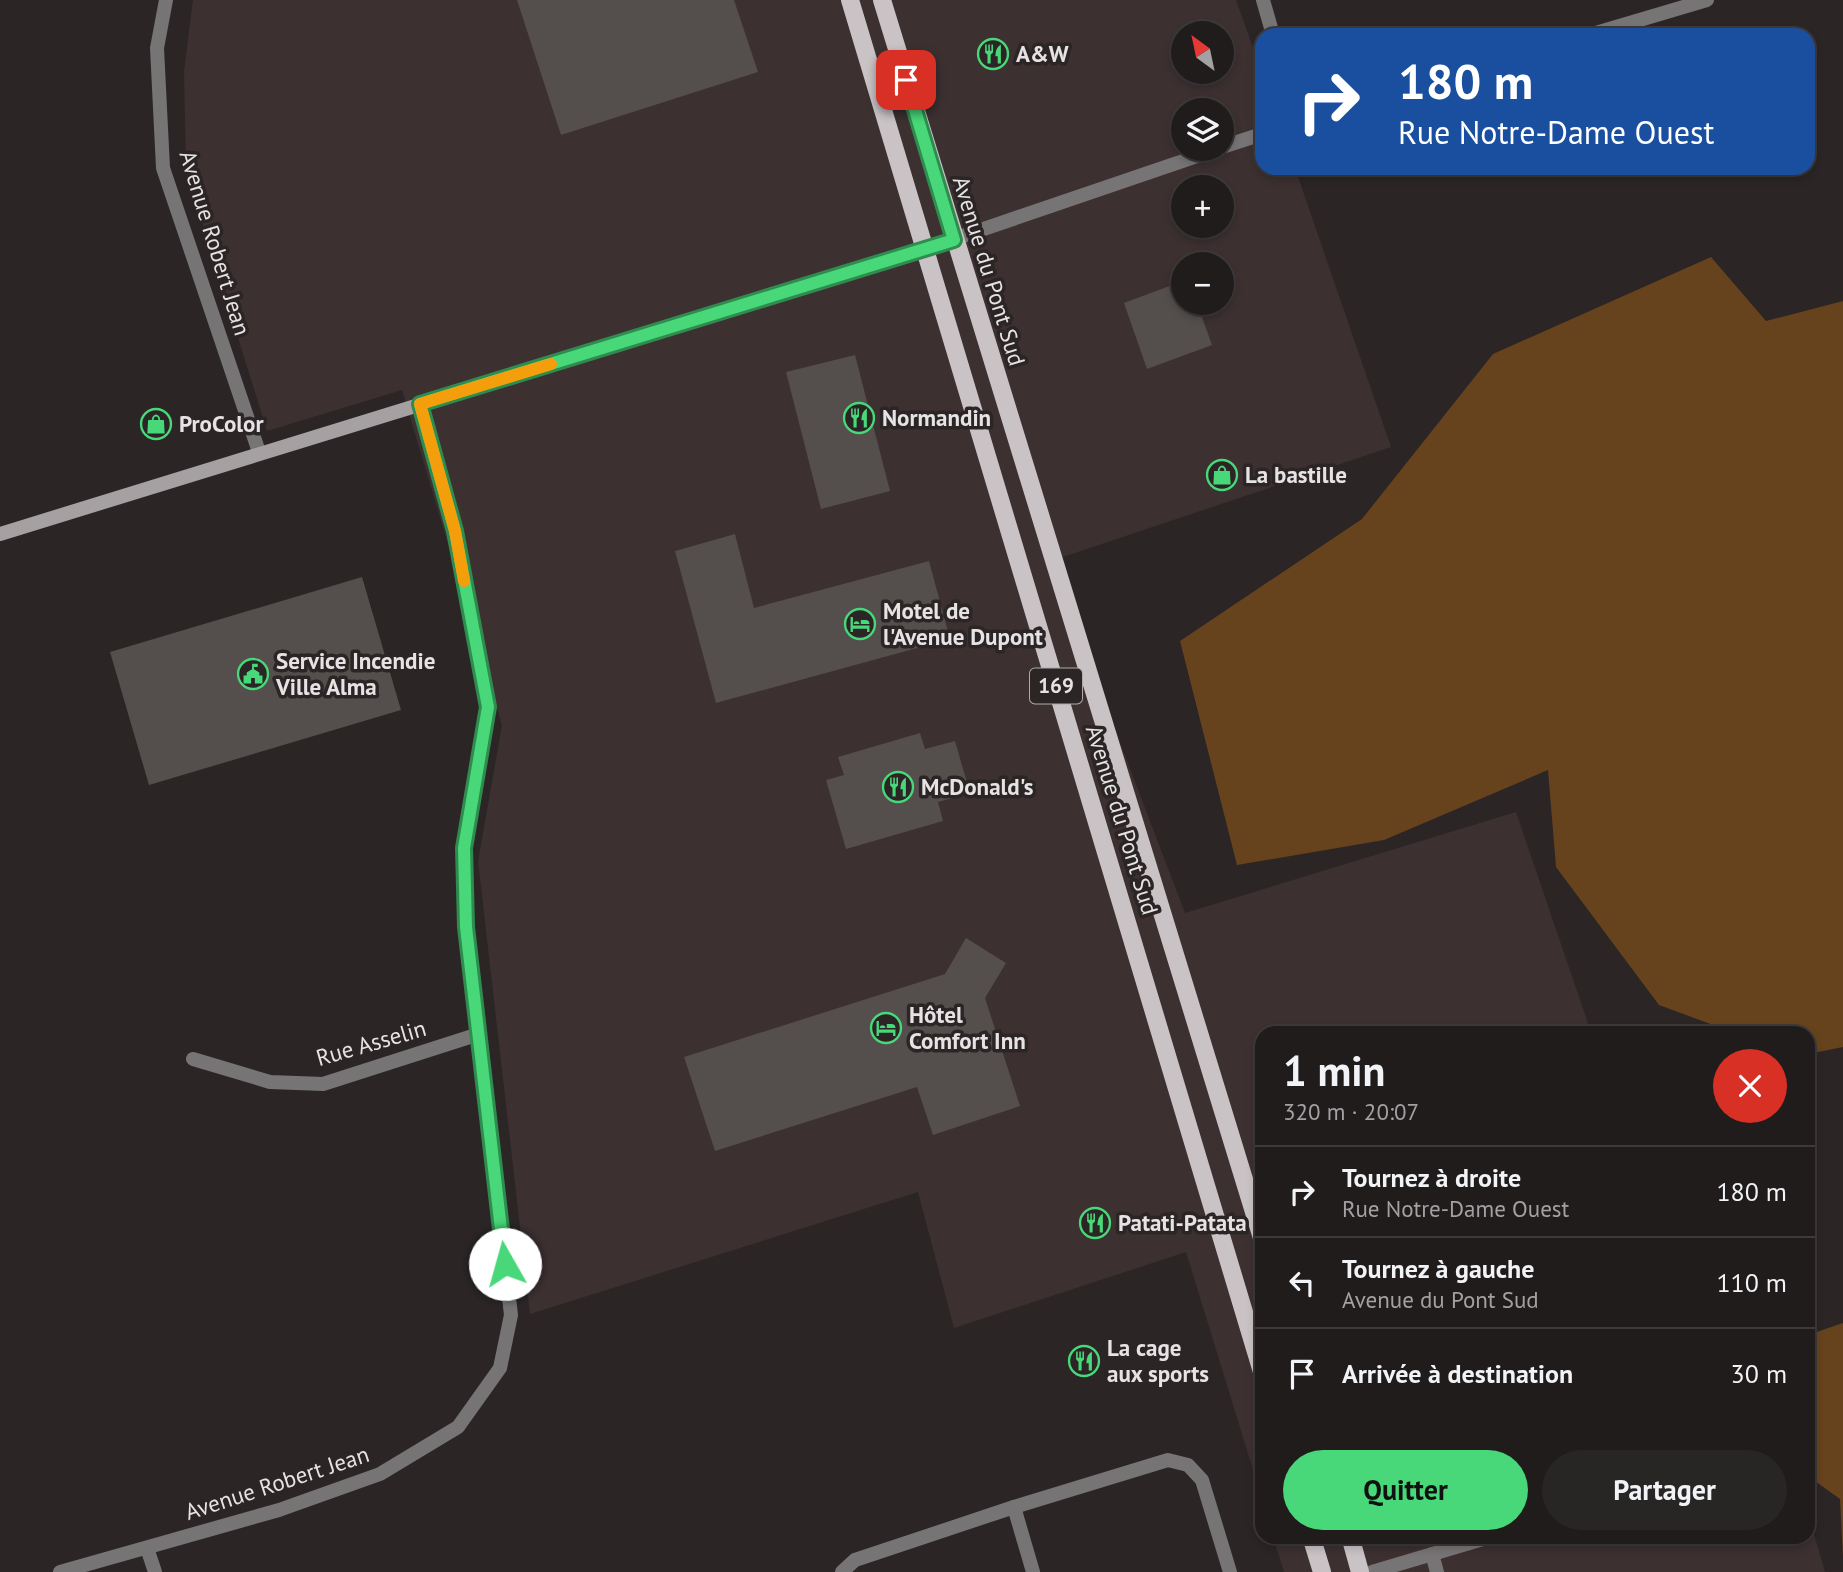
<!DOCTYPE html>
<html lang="fr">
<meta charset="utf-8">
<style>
body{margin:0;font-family:"PT Sans",sans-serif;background:#282525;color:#f1f3f6;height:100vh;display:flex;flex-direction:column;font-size:26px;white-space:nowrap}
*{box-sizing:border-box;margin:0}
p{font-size:23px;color:#a2a1a3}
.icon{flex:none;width:38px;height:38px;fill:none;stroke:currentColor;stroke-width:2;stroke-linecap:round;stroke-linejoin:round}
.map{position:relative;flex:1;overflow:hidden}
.drawer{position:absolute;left:1255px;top:1026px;width:560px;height:518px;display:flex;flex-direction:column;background:#201c1c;border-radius:21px;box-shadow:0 4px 10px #0003,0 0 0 2px #3d3a3b}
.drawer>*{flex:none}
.guide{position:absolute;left:1255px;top:28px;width:560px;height:147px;border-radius:21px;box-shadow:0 4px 10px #0003,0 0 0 2px #3d3a3b;background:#1a4fa0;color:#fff;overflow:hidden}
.needle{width:46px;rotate:327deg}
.tools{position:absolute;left:1171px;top:21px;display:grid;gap:14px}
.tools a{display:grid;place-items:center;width:63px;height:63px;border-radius:50%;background:#201c1c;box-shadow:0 4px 10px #0003,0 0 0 2px #3d3a3b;font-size:35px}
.pin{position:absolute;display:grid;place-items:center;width:60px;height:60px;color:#fff;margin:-30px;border-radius:14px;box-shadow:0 4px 10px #0006}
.me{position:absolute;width:77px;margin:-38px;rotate:353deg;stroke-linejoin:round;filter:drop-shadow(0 0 5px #0008)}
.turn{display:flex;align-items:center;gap:24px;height:147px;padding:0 28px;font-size:32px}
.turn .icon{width:91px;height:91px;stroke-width:2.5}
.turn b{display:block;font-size:49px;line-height:60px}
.round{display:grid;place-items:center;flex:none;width:74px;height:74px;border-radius:37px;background:#282525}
.summary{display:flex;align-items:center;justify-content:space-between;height:119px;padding:0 28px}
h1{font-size:42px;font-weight:600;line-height:52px}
.cta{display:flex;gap:14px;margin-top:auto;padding:14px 28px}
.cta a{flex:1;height:80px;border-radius:42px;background:#48d779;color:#111;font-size:28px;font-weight:600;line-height:80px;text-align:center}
.cta a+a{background:#282525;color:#f1f3f6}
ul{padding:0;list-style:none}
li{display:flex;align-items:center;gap:21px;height:91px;padding:0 28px;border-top:2px solid #3d3a3b}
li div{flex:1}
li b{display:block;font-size:26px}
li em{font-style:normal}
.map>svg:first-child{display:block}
.built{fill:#3c3031;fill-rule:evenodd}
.green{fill:#66431d}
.building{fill:#544e4c}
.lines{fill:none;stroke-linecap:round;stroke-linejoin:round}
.lane{stroke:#777476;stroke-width:14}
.street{stroke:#777476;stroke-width:14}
.secondary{stroke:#a5a1a3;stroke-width:14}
.primary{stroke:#c9c3c6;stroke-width:18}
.route-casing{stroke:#2f8c4f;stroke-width:18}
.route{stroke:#48d779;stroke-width:12}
.slow{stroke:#f59e0b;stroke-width:12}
.labels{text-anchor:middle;stroke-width:7;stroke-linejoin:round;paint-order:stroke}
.shield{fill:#2b2526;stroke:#afaaab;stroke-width:2}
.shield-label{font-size:21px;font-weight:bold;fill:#e7e3e4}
.poi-label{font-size:23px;font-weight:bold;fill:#e7e3e4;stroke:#2b2526;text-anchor:start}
.street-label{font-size:23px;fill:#e7e3e4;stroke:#2b2526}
</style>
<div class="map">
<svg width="1843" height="1572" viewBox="0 0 1843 1572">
<rect width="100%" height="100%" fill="#2b2526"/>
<g class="built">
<path d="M193 0H1236L1262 73V168H1295L1391 447 1051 561 1185 913 1516 812 1591 1032H1262V1499L1186 1252 954 1328 918 1192 530 1314 478 861 502 725 402 390 267 431 186 170 184 71ZM1183 33H1222V72H1183ZM1183 110H1222V149H1183ZM1183 187H1222V226H1183ZM1183 264H1222V303H1183Z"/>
<path d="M1808 1514 1825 1572H1284L1273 1537 1808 1536Z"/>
</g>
<g class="green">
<path d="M1711 257 1766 321 1843 301V1047L1808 1054V1032H1732L1659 1005 1556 867 1548 770 1384 840 1237 865 1180 641 1362 519 1493 354Z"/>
<path d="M1843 1323V1557L1840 1499 1808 1476V1335Z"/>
</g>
<g class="building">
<path d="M517 0H734L758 72 561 135Z"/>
<path d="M1183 281V303H1197L1212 345 1147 369 1124 303Z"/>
<path d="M855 355 890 491 821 509 786 372Z"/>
<path d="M735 534 754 608 929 561 950 639 716 703 675 551Z"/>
<path d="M362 577 401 710 149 785 110 652Z"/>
<path d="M920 733 925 749 955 741 970 793 938 802 943 821 846 849 826 780 844 775 838 757Z"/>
<path d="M966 938 1006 963 985 998 1020 1106 933 1135 917 1087 715 1151 684 1057 945 974Z"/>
</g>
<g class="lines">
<g class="lane">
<path d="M1432 1554 1437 1572"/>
<path d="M842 1572 855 1560 1014 1507"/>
<path d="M1033 1572 1014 1507 1168 1460 1188 1465 1202 1480 1230 1572"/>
<path d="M1372 1572 1493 1536"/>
</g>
<g class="street">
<path d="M166 0 157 48 163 168 259 452"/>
<path d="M1263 0 1273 35"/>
<path d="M1589 35 1707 0"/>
<path d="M1222 147 1262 134"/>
<path d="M925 249 1218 149"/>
<path d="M193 1059 270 1082 323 1084 479 1034"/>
<path d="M147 1548 155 1572"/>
<path d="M60 1572 279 1510 380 1474 458 1427 500 1368 511 1315 466 927 464 848 488 707 455 531 420 404"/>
</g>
<path class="secondary" d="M0 534 925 249"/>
<g class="primary">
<path d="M850 0 1262 1372"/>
<path d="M882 0 1262 1238"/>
<path d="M1311 1536 1322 1572"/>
<path d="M1350 1536 1360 1572"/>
</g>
</g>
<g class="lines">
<g class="route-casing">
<path id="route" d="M505 1264 466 927 464 848 488 707 455 531 420 404 954 240 906 80"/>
</g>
<use href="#route" class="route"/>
<path class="slow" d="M464 581 455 531 420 404 551 364"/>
</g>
<defs>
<g id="restaurant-ring" transform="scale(1.575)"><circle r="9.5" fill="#2b2526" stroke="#48d779" stroke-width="1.5"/><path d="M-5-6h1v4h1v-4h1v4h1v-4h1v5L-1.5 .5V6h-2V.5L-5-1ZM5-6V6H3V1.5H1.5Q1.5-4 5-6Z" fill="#48d779"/></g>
<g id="shop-ring" transform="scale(1.575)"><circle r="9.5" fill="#2b2526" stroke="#48d779" stroke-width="1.5"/><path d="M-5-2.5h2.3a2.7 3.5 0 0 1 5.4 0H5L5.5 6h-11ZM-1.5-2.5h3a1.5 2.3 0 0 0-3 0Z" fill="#48d779"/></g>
<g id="hotel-ring" transform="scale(1.575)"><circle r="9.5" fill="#2b2526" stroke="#48d779" stroke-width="1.5"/><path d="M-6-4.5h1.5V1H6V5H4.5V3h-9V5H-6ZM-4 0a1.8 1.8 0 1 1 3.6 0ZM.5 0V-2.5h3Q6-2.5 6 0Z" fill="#48d779"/></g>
<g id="civic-ring" transform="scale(1.575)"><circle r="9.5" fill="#2b2526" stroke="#48d779" stroke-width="1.5"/><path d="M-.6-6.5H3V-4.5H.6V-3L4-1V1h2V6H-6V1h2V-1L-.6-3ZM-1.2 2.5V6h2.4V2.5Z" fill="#48d779"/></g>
</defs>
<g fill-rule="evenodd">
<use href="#restaurant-ring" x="993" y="54"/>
<use href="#restaurant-ring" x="859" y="418"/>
<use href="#shop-ring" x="156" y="424"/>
<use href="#shop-ring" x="1222" y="475"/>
<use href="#hotel-ring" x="860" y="624"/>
<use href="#civic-ring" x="253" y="674"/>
<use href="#restaurant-ring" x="898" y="787"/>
<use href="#hotel-ring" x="886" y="1028"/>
<use href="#restaurant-ring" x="1095" y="1223"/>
<use href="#restaurant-ring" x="1084" y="1361"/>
</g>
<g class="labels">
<rect class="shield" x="1030" y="668.5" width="52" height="35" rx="5"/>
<g class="shield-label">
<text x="1056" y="693">169</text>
</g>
<g class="poi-label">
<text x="1016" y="62">A&amp;W</text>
<text x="882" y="426">Normandin</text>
<text x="179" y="432">ProColor</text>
<text x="1245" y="483">La bastille</text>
<text x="883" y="619">Motel de<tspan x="883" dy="26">l'Avenue Dupont</tspan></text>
<text x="276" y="669">Service Incendie<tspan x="276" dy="26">Ville Alma</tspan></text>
<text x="921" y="795">McDonald's</text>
<text x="909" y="1023">Hôtel<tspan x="909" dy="26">Comfort Inn</tspan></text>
<text x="1118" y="1231">Patati-Patata</text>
<text x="1107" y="1356">La cage<tspan x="1107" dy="26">aux sports</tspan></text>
</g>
<g class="street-label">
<text transform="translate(215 243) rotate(73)" y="8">Avenue Robert Jean</text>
<text transform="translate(989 271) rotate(73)" y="8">Avenue du Pont Sud</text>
<text transform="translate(1122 820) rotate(73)" y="8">Avenue du Pont Sud</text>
<text transform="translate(371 1043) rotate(-16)" y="8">Rue Asselin</text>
<text transform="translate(277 1483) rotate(-18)" y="8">Avenue Robert Jean</text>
</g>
</g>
</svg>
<div class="tools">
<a><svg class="needle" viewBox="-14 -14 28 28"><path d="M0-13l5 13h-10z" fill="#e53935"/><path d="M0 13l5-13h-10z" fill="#a2a1a3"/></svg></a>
<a><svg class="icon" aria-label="layers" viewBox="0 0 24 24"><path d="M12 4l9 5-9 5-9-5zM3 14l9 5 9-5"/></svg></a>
<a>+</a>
<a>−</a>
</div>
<div class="pin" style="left:906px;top:80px;background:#d93025"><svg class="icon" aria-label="arrive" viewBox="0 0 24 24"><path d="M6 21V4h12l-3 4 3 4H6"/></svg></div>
<svg class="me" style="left:505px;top:1264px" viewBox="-20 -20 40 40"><circle r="19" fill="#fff"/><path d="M0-13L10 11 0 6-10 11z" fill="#48d779"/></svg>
<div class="guide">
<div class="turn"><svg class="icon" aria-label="right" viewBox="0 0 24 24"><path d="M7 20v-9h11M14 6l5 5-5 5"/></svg><div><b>180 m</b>Rue Notre-Dame Ouest</div></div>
</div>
<section class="drawer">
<div class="summary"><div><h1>1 min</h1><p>320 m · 20:07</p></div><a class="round" style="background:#d93025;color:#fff"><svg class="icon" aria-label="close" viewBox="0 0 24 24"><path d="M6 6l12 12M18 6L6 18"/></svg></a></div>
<ul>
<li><svg class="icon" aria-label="right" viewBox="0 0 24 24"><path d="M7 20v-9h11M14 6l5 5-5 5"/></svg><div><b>Tournez à droite</b><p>Rue Notre-Dame Ouest</p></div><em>180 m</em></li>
<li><svg class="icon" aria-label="left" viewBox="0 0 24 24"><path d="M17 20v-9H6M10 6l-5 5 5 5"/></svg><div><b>Tournez à gauche</b><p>Avenue du Pont Sud</p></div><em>110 m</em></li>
<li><svg class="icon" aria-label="arrive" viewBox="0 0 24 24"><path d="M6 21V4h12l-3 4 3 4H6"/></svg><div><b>Arrivée à destination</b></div><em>30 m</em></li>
</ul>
<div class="cta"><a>Quitter</a><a>Partager</a></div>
</section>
</div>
